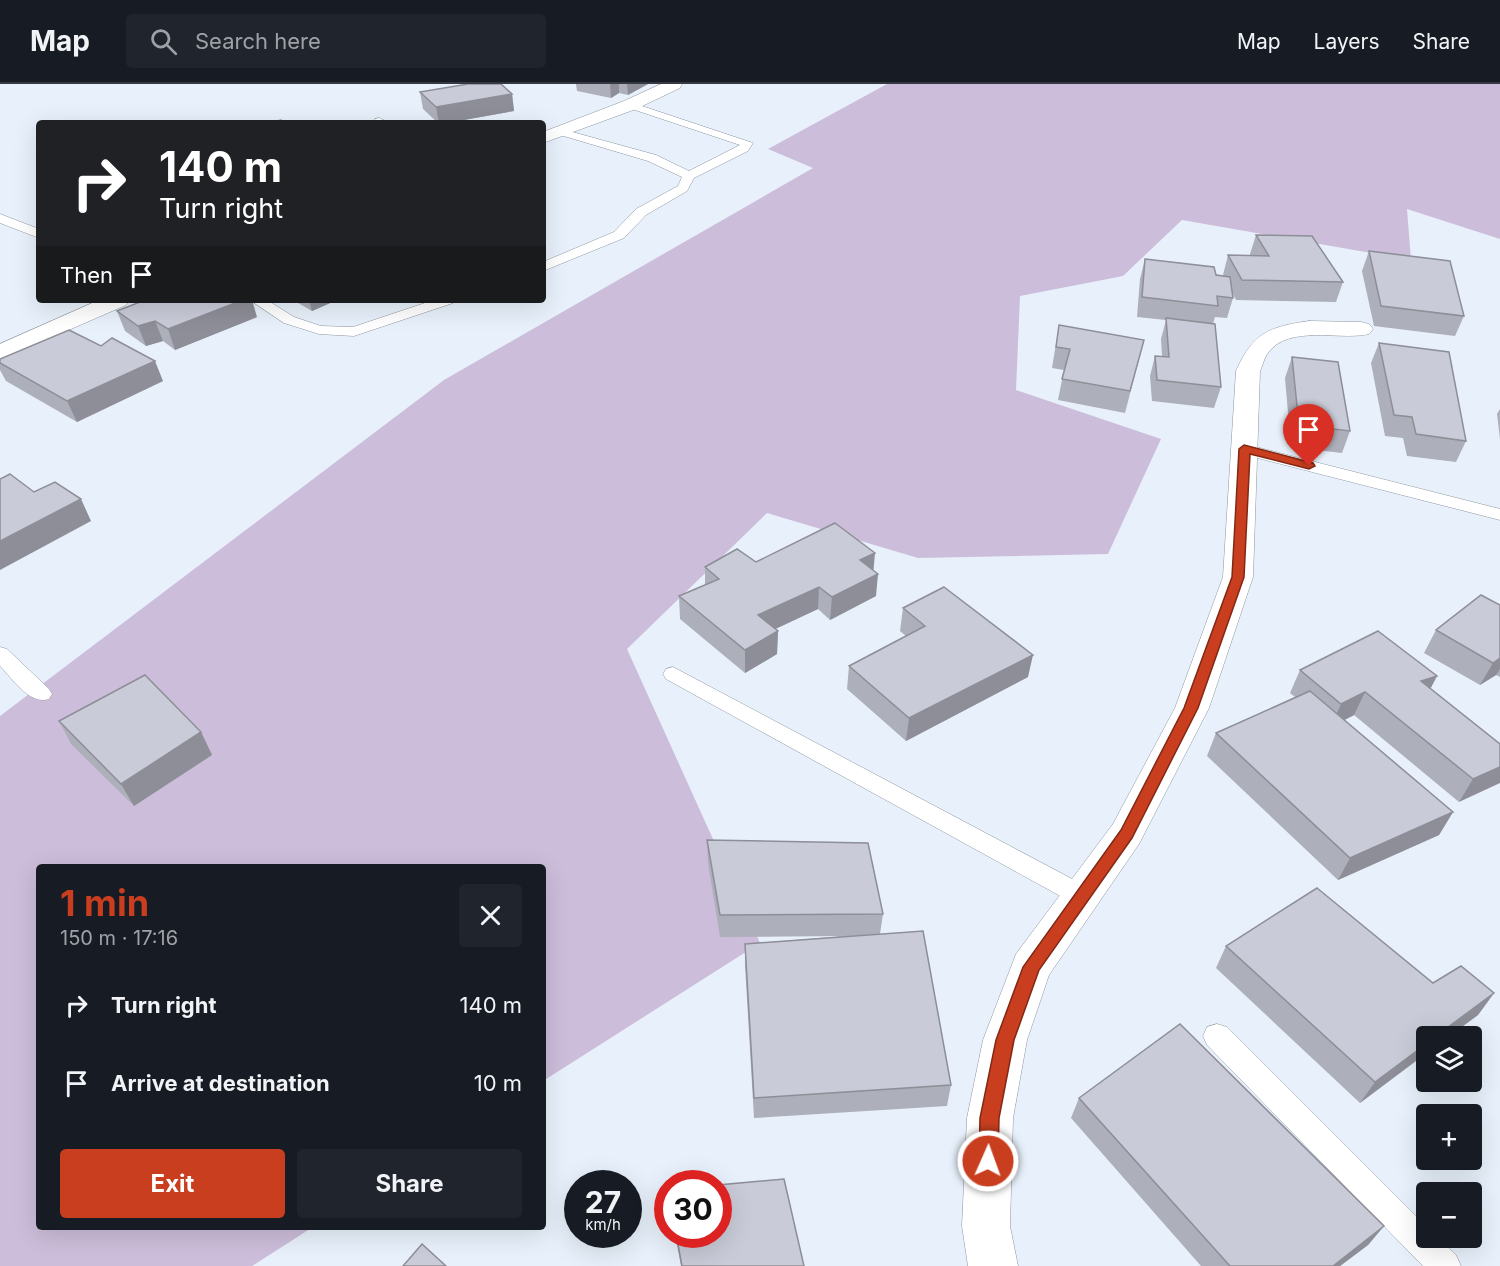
<!DOCTYPE html>
<meta charset="utf-8">
<style>
body{margin:0;font-family:Inter,sans-serif;background:#20242c;color:#f1f3f6;height:100vh;display:flex;flex-direction:column;font-size:22px;white-space:nowrap}
*{box-sizing:border-box;margin:0}
p{font-size:20px;color:#9ea1a6}
.icon{flex:none;width:33px;height:33px;fill:none;stroke:currentColor;stroke-width:2;stroke-linecap:round;stroke-linejoin:round}
.map{position:relative;flex:1;overflow:hidden}
.drawer{position:absolute;left:36px;top:780px;width:510px;height:366px;display:flex;flex-direction:column;background:#171b24;border-radius:6px;box-shadow:0 6px 24px #0002}
.drawer>*{flex:none}
.hud{position:absolute;left:36px;top:36px;width:510px;height:183px;border-radius:6px;box-shadow:0 6px 24px #0002;background:#202124;color:#fff;overflow:hidden}
.fabs{position:absolute;left:1416px;top:942px;display:grid;gap:12px}
.fabs a{display:grid;place-items:center;width:66px;height:66px;border-radius:6px;background:#171b24;box-shadow:0 6px 24px #0002;font-size:30px}
.speed{position:absolute;left:564px;top:1086px;display:flex;gap:12px;font-size:30px;font-weight:700;text-align:center}
.speed>*{display:grid;place-content:center;width:78px;height:78px;border-radius:50%;background:#171b24;box-shadow:0 6px 24px #0002;line-height:1}
.speed small{font-size:15px;font-weight:400}
.speed .limit{border:9px solid #d22;background:#fff;color:#111}
.pin{position:absolute;display:grid;place-items:center;width:51px;height:51px;color:#fff;margin:-62px -26px;border-radius:50% 50% 50% 0;rotate:-45deg;box-shadow:0 0 6px #0007}
.pin .icon{rotate:45deg}
.me{position:absolute;width:66px;margin:-33px;rotate:2deg;stroke-linejoin:round;filter:drop-shadow(0 0 4px #0008)}
.turn{display:flex;align-items:center;gap:21px;height:126px;padding:0 24px;font-size:27px}
.turn .icon{width:78px;height:78px;stroke-width:2.5}
.turn b{display:block;font-size:42px;line-height:51px}
.then{display:flex;align-items:center;height:57px;padding:0 24px;background:#0003;gap:12px;font-size:22px}
.round{display:grid;place-items:center;flex:none;width:63px;height:63px;border-radius:6px;background:#20242c}
.summary{display:flex;align-items:center;justify-content:space-between;height:102px;padding:0 24px}
h1{font-size:36px;font-weight:700;line-height:45px;color:#c83e1f}
.action{display:flex;gap:12px;margin-top:auto;padding:12px 24px}
.action a{flex:1;height:69px;border-radius:6px;background:#c83e1f;color:#fff;font-size:24px;font-weight:700;line-height:69px;text-align:center}
.action a+a{background:#20242c;color:#f1f3f6}
ul{padding:0;list-style:none}
li{display:flex;align-items:center;gap:18px;height:78px;padding:0 24px}
li div{flex:1}
li b{display:block;font-size:22px}
li em{font-style:normal}
header{display:flex;align-items:center;gap:36px;box-sizing:border-box;height:84px;padding:0 30px;background:#171b24;border-bottom:2px solid #363941}
header strong{font-size:28px}
nav{display:flex;gap:33px;margin-inline-start:auto;font-size:21px}
.search{width:420px;height:54px;background:#20242c;display:flex;align-items:center;gap:15px;box-sizing:border-box;padding:0 21px;border-radius:6px;color:#9ea1a6;font-size:22px}
.map>svg:first-child{display:block}
.green{fill:#ccbdda}
.lines{fill:none;stroke-linecap:round;stroke-linejoin:round}
.service-casing{stroke:#8d969f;stroke-width:1}
.minor-casing{stroke:#8d969f;stroke-width:1}
.service{fill:#fff;fill-rule:evenodd}
.minor{fill:#fff;fill-rule:evenodd}
.wall{fill:#adafba}
.shaded-wall{fill:#8d8e97}
.building{fill:#c9cbd8;stroke:#8d8e97;stroke-width:1.5}
.route{fill:#c83e1f;stroke:#822814;stroke-width:1.5}
</style>
<header>
<strong>Map</strong>
<div class="search"><svg class="icon" aria-label="search" viewBox="0 0 24 24"><circle cx="10" cy="10" r="6"/><path d="M15 15l6 6"/></svg>Search here</div>
<nav><a>Map</a><a>Layers</a><a>Share</a></nav>
</header>
<div class="map">
<svg width="1500" height="1182" viewBox="0 0 1500 1182">
<rect width="100%" height="100%" fill="#e8f1fb"/>
<path class="green" d="M887 0H1500V155L1407 125 1411 176 1182 136 1123 192 1020 212 1016 306 1161 355 1108 470 918 474 767 429 627 565 760 859 543 997V783H39V1143H313L252 1182H0V632L444 296 813 84 768 65Z"/>
<g class="lines">
<g class="service-casing">
<g id="service">
<path d="M630 18 753 59 748 67 694 94 687 107 646 131 624 154 543 187V178L614 148 636 125 678 102 682 93 648 77 557 50V46H565L656 71 689 87 740 61 626 23 625 21Z"/>
<path d="M379 34 390 39H375V35Z"/>
<path d="M0 130 39 145V154L0 139Z"/>
<path d="M250 216H267L294 233 321 242 353 243 434 216H455L453 219 354 252 319 250 284 239Z"/>
<path d="M1244 360 1500 425V436L1238 369 1235 365 1238 361Z"/>
<path d="M0 563 7 565 49 605 52 610 49 615C29 621 13 595 0 582Z"/>
<path d="M673 583 1091 805 1094 812 1091 819 1082 822 1073 819 666 595 663 590 666 585Z"/>
<path d="M1217 940 1227 943 1426 1142V1154H1439L1456 1171 1461 1182H1423L1207 961 1203 952 1207 943Z"/>
</g>
</g>
<g class="minor-casing">
<g id="minor">
<path d="M661 0H682L680 4 636 25 543 59V48L624 17Z"/>
<path d="M99 216H129L126 221 0 276V260Z"/>
<path d="M1309 237 1361 238 1369 240 1373 245 1369 250C1341 257 1288 240 1268 269 1264 274 1263 281 1260 287L1253 493 1209 624 1139 760 1049 891 1027 956 1013 1034 1010 1142 1018 1182H968L962 1142 967 1034 983 956 1016 870 1113 740 1175 624 1223 493 1236 287C1253 249 1268 243 1309 237Z"/>
</g>
</g>
<use href="#service" class="service"/>
<use href="#minor" class="minor"/>
</g>
<g class="wall">
<path d="M576 0H648L628 11 619 9 611 14 577 7Z"/>
<path d="M420 8 512 10 514 27 447 39H438L423 25Z"/>
<path d="M1256 151 1343 198 1336 218 1236 216 1232 208 1233 214 1227 234 1215 233 1213 240 1221 303 1214 324 1152 317 1150 292 1155 272H1162L1161 255 1166 236 1137 233 1140 195 1145 175 1224 192 1223 191 1228 171 1251 172 1250 170Z"/>
<path d="M1369 167 1464 232 1455 252 1374 242 1362 187Z"/>
<path d="M293 216H337L312 227Z"/>
<path d="M117 227 257 233 175 266 163 257 146 262 125 247Z"/>
<path d="M1059 241 1144 256 1125 329 1058 316 1064 286 1052 284Z"/>
<path d="M1379 259 1466 357 1456 378 1407 372 1403 354 1385 352 1371 279Z"/>
<path d="M1292 273 1350 347 1342 369 1291 363 1285 294Z"/>
<path d="M0 275 163 297 77 338 6 297 0 286Z"/>
<path d="M1500 325V355L1497 330Z"/>
<path d="M756 478 874 487 876 512 830 536 818 525 775 545 778 547 777 570 745 589 680 535 679 512 705 501V483Z"/>
<path d="M1500 521V593L1496 591 1480 601 1424 569 1436 546Z"/>
<path d="M903 524 1028 593 906 657 847 605 849 582 906 552 900 547Z"/>
<path d="M1300 586 1437 592 1430 605 1500 660 1459 718 1354 631 1344 636 1453 728 1439 751 1338 796 1207 672 1216 649 1295 613 1290 609Z"/>
<path d="M59 637 201 648 212 671 134 722 71 660Z"/>
<path d="M707 756 883 830 880 850 951 1001 947 1022 754 1034 745 881V860L844 852 720 853 708 779Z"/>
<path d="M1226 862 1433 899 1494 909 1478 931 1360 1019 1216 884Z"/>
<path d="M1079 1014 1384 1142 1368 1161 1340 1182H1201L1071 1034Z"/>
<path d="M675 1150H718L804 1182H681Z"/>
</g>
<g class="shaded-wall">
<path d="M610 0H619V9L611 14Z"/>
<path d="M627 0H648L628 11Z"/>
<path d="M512 10 514 27 447 39H439L436 23Z"/>
<path d="M243 216H252L257 233 175 266 168 245Z"/>
<path d="M309 216H337L312 227Z"/>
<path d="M155 237 163 257 146 262 138 242Z"/>
<path d="M155 277 163 297 77 338 67 317Z"/>
<path d="M81 415 91 437 0 486V457Z"/>
<path d="M875 469 873 492 860 476Z"/>
<path d="M878 490 876 512 830 536 832 513Z"/>
<path d="M819 503 818 525 758 553V531Z"/>
<path d="M778 547 777 570 745 589V566Z"/>
<path d="M1033 571 1028 593 906 657 909 634Z"/>
<path d="M1500 574V585L1496 591 1480 601 1493 579Z"/>
<path d="M1437 592 1425 615 1421 597Z"/>
<path d="M1365 608 1354 631 1331 643 1341 620Z"/>
<path d="M201 648 212 671 134 722 121 700Z"/>
<path d="M1500 683V699L1459 718 1473 695Z"/>
<path d="M1453 728 1439 751 1338 796 1350 774Z"/>
<path d="M1494 909 1478 931 1449 952H1436Z"/>
<path d="M1426 960V969L1360 1019 1375 998Z"/>
<path d="M1384 1142 1368 1161 1340 1182H1333Z"/>
</g>
<g class="building">
<path d="M468 0H501L512 10 436 23 420 8Z"/>
<path d="M281 36 283 39H266Z"/>
<path d="M336 37 338 39H326Z"/>
<path d="M1256 151 1312 152 1343 198 1242 196 1228 171 1269 172Z"/>
<path d="M1369 167 1450 177 1464 232 1381 222Z"/>
<path d="M1145 175 1214 183 1216 191 1230 193 1233 214 1217 212 1218 222 1142 213Z"/>
<path d="M145 216H243L168 245 155 237 138 242 117 227Z"/>
<path d="M1166 234 1215 240 1221 303 1157 296 1155 272 1169 273Z"/>
<path d="M1059 241 1144 256 1130 307 1062 295 1070 265 1056 263Z"/>
<path d="M69 246 101 262 112 254 155 277 67 317 0 279V275Z"/>
<path d="M1379 259 1449 268 1466 357 1416 350 1412 333 1394 331Z"/>
<path d="M1292 273 1338 278 1350 347 1299 341Z"/>
<path d="M10 390 34 408 55 398 81 415 0 457V395Z"/>
<path d="M835 439 875 469 860 476 878 490 832 513 819 503 758 531 778 547 745 566 679 512 719 495 705 483 737 465 756 478Z"/>
<path d="M944 503 1033 571 909 634 849 582 925 542 903 524Z"/>
<path d="M1481 511 1500 521V574L1493 579 1436 546Z"/>
<path d="M1378 547 1437 592 1421 597 1500 660V683L1473 695 1365 608 1341 620 1300 586Z"/>
<path d="M145 591 201 648 121 700 59 637Z"/>
<path d="M1310 607 1453 728 1350 774 1216 649Z"/>
<path d="M707 756 868 759 883 830 720 831Z"/>
<path d="M1317 804 1433 899 1461 882 1494 909 1436 952H1426V960L1375 998 1226 862Z"/>
<path d="M923 847 951 1001 754 1014 745 860Z"/>
<path d="M1180 940 1384 1142 1333 1182H1230L1079 1014Z"/>
<path d="M784 1095 804 1182H682L676 1150H718V1101Z"/>
<path d="M422 1160 446 1182H403Z"/>
</g>
<path class="route" d="M1244 361 1313 379 1315 382 1309 385 1250 370 1244 493 1198 624 1132 754 1039 886 1014 956 999 1034 998 1077 995 1084 988 1086 982 1084 979 1077 980 1034 996 956 1023 883 1121 746 1184 624 1232 493 1239 365Z"/>
</svg>
<div class="fabs">
<a><svg class="icon" aria-label="layers" viewBox="0 0 24 24"><path d="M12 4l9 5-9 5-9-5zM3 14l9 5 9-5"/></svg></a>
<a>+</a>
<a>−</a>
</div>
<div class="speed"><div>27<small>km/h</small></div><div class="limit">30</div></div>
<div class="pin" style="left:1309px;top:382px;background:#d93025"><svg class="icon" aria-label="arrive" viewBox="0 0 24 24"><path d="M6 21V4h12l-3 4 3 4H6"/></svg></div>
<svg class="me" style="left:988px;top:1077px" viewBox="-20 -20 40 40"><circle r="17" fill="#c83e1f" stroke="#fff" stroke-width="3"/><path d="M0-11L8 9 0 5-8 9z" fill="#fff"/></svg>
<div class="hud">
<div class="turn"><svg class="icon" aria-label="right" viewBox="0 0 24 24"><path d="M7 20v-9h11M14 6l5 5-5 5"/></svg><div><b>140 m</b>Turn right</div></div>
<div class="then">Then<svg class="icon" aria-label="arrive" viewBox="0 0 24 24"><path d="M6 21V4h12l-3 4 3 4H6"/></svg></div>
</div>
<section class="drawer">
<div class="summary"><div><h1>1 min</h1><p>150 m · 17:16</p></div><a class="round"><svg class="icon" aria-label="close" viewBox="0 0 24 24"><path d="M6 6l12 12M18 6L6 18"/></svg></a></div>
<ul>
<li><svg class="icon" aria-label="right" viewBox="0 0 24 24"><path d="M7 20v-9h11M14 6l5 5-5 5"/></svg><div><b>Turn right</b></div><em>140 m</em></li>
<li><svg class="icon" aria-label="arrive" viewBox="0 0 24 24"><path d="M6 21V4h12l-3 4 3 4H6"/></svg><div><b>Arrive at destination</b></div><em>10 m</em></li>
</ul>
<div class="action"><a>Exit</a><a>Share</a></div>
</section>
</div>
